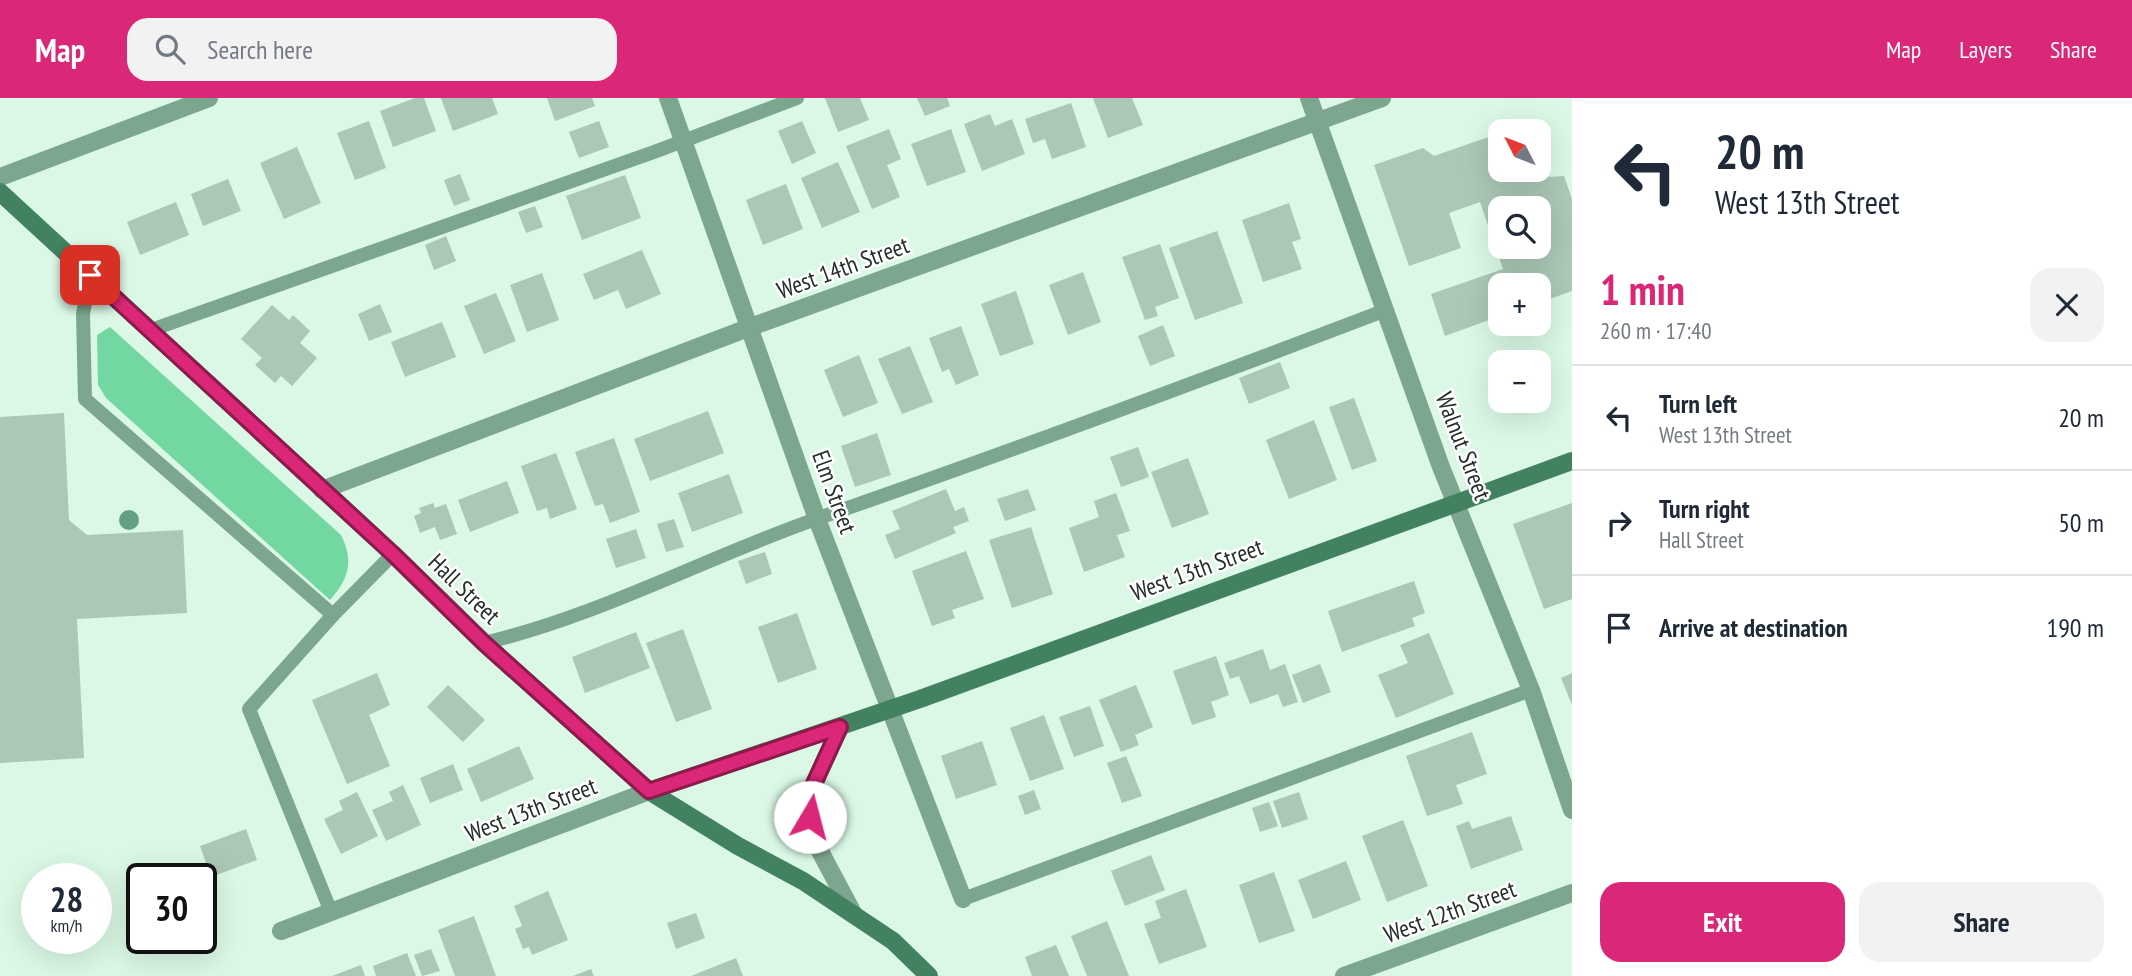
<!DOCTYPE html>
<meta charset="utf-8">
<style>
body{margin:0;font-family:"PT Sans Narrow",sans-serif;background:#f2f2f3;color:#1f2937;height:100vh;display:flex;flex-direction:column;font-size:26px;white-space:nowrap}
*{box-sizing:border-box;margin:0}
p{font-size:23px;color:#747a83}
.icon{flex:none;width:38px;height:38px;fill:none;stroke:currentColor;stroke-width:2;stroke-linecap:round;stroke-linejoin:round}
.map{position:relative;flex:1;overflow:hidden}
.drawer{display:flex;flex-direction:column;background:#fff;width:560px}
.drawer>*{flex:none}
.hud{background:#fff;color:#1f2937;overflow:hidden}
.needle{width:46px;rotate:312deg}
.buttons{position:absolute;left:1488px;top:21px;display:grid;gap:14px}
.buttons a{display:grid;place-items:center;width:63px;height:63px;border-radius:14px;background:#fff;box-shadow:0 7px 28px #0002;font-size:35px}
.speed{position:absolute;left:21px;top:765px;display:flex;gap:14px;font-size:35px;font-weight:700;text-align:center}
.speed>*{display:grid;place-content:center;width:91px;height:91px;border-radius:50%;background:#fff;box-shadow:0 7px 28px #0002;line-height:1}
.speed small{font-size:18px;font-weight:400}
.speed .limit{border:4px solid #111;border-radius:10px;background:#fff;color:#111}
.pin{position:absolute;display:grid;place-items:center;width:60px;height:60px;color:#fff;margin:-30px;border-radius:14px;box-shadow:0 4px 10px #0006}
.me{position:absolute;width:77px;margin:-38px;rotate:8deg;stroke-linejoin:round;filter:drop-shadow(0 0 5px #0008)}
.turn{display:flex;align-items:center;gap:24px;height:147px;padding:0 28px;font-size:32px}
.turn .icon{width:91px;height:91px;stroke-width:2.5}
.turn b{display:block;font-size:49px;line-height:60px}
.round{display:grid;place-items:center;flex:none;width:74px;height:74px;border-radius:21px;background:#f2f2f3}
.headline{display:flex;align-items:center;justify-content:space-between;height:119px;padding:0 28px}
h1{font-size:42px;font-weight:700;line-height:52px;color:#db2777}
.primary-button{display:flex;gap:14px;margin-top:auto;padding:14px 28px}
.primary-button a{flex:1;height:80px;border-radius:21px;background:#db2777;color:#fff;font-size:28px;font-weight:700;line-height:80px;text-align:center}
.primary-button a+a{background:#f2f2f3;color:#1f2937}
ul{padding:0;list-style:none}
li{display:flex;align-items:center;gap:21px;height:105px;padding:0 28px;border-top:2px solid #e0e1e3}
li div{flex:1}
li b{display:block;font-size:26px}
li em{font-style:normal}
header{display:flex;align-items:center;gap:42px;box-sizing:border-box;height:98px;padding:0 35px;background:#db2777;color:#fff}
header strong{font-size:33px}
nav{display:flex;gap:38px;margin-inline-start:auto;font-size:24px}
.search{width:490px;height:63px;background:#f2f2f3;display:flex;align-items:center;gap:18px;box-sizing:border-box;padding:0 24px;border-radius:21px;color:#747a83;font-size:26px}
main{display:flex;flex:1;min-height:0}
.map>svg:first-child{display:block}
.green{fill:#73d7a1}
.building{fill:#abc7b6;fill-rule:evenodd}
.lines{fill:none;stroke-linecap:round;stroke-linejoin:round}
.lane{stroke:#7da68e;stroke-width:14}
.street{stroke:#7da68e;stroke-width:18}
.secondary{stroke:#428260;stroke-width:18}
.tree{fill:#629f84}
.route-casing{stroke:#8e194d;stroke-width:18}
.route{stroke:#db2777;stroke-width:12}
.labels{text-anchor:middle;stroke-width:5;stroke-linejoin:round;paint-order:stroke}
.street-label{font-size:24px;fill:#242f28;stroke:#fff}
</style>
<header>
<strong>Map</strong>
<div class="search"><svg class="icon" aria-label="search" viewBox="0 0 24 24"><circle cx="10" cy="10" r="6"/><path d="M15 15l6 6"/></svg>Search here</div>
<nav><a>Map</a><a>Layers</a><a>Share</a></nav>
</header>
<main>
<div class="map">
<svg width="1572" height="878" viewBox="0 0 1572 878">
<rect width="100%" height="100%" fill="#daf8e5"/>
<path class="green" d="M110 229 341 437C354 463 349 481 330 502L106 300 98 287 97 237Z"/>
<g class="building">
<path d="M415 0H424L436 33 393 49 380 13Z"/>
<path d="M441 0H492L498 16 453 33Z"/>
<path d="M547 0H592L595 8 555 23Z"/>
<path d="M825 0H860L869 22 838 34Z"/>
<path d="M917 0H947L950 8 925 18Z"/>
<path d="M1093 0H1132L1143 27 1108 40Z"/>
<path d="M1071 5 1086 49 1052 61 1045 41 1033 45 1025 21Z"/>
<path d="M990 16 995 28 1012 21 1025 56 982 73 964 26Z"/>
<path d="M369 23 386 70 355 82 337 35Z"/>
<path d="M599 23 609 49 579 60 569 34Z"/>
<path d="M802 23 816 55 792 66 778 33Z"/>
<path d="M1530 24 1533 33H1505Z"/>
<path d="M889 31 901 61 887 67 900 99 872 111 846 48Z"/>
<path d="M951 31 966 74 927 88 911 46Z"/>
<path d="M1500 35V72H1538L1539 49 1549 79 1564 78 1572 101V193L1538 205V187H1500V218L1445 238 1431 196 1503 171 1480 104 1449 115 1461 150 1409 168 1374 67 1423 50 1434 58ZM1500 110H1538V149H1500Z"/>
<path d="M297 49 321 105 284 121 260 65Z"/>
<path d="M838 64 860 114 822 130 801 80Z"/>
<path d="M460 76 470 102 454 108 444 82Z"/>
<path d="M625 77 641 120 582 142 566 98Z"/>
<path d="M228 81 241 113 203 128 191 96Z"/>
<path d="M786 86 803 131 763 147 746 102Z"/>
<path d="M176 104 189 137 140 157 127 124Z"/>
<path d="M1289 105 1301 141 1292 144 1302 171 1263 184 1242 122Z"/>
<path d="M535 108 543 129 526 135 518 114Z"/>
<path d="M1217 133 1243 205 1195 222 1169 150Z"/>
<path d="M446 138 456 163 434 172 425 147Z"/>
<path d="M1160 146 1179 200 1155 209 1158 218 1145 222 1122 159Z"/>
<path d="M642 152 661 196 626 211 618 192 594 202 583 176Z"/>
<path d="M1083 174 1101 224 1068 237 1049 187Z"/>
<path d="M542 175 559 222 527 234 510 187Z"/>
<path d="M1016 193 1034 246 1000 258 981 206Z"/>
<path d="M496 195 516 243 484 256 464 208Z"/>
<path d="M380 206 392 234 369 243 358 216Z"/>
<path d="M272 207 289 222 293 217 310 233 300 245 317 260 292 288 281 278 275 285 255 267 262 260 241 241Z"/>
<path d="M442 224 456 259 405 279 391 244Z"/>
<path d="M1163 227 1175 258 1150 268 1138 238Z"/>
<path d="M961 228 979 277 956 287 949 271 942 274 929 240Z"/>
<path d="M910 248 933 304 902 316 878 261Z"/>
<path d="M859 257 878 305 843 319 824 272Z"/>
<path d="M1280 264 1290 290 1249 306 1239 280Z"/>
<path d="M1354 300 1377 363 1352 372 1329 309Z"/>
<path d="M708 313 724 355 650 383 634 341Z"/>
<path d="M64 315 69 422 87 437 183 432 187 515 77 521 84 660 0 665V319Z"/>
<path d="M1314 322 1337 382 1289 401 1266 342Z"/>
<path d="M877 335 891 377 855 389 841 348Z"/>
<path d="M614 340 640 414 610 425 603 406 595 408 575 354Z"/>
<path d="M1138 349 1149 379 1121 389 1110 359Z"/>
<path d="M556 355 577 411 550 421 547 410 537 413 521 368Z"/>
<path d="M1188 360 1209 416 1172 430 1151 374Z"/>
<path d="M729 376 743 415 692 434 678 395Z"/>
<path d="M507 383 519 415 470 434 458 402Z"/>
<path d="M946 391 955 413 964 409 969 423 953 429 956 435 895 461 885 437 900 431 892 413Z"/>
<path d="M1028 391 1036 412 1005 423 997 401Z"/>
<path d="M1116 395 1130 433 1117 437 1125 459 1084 474 1069 430 1099 419 1094 403Z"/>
<path d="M433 405 435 410 446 406 457 436 440 442 435 429 420 435 414 418 421 415 419 410Z"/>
<path d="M1572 405V501L1544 511 1513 426Z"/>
<path d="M674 421 684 449 666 454 657 426Z"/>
<path d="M1031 429 1053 496 1012 510 989 442Z"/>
<path d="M636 431 646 460 616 470 606 441Z"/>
<path d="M966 453 984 501 952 512 955 520 932 528 912 473Z"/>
<path d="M765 454 772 476 746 486 738 463Z"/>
<path d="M1414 483 1425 515 1412 520 1415 528 1342 554 1328 513Z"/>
<path d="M797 515 817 571 778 585 758 529Z"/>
<path d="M683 531 712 611 676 624 646 545Z"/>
<path d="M636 534 650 570 585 595 572 559Z"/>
<path d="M1429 535 1454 596 1396 620 1378 577 1408 565 1400 547Z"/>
<path d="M1263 551 1270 572 1285 566 1298 604 1283 609 1278 596 1250 606 1239 578 1230 581 1224 565Z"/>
<path d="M1216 558 1229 597 1211 604 1216 619 1192 627 1173 573Z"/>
<path d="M1320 566 1331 594 1303 605 1292 577Z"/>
<path d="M377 575 390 607 369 617 390 668 347 686 312 602Z"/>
<path d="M1572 575V607L1561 580Z"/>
<path d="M448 587 485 622 463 644 427 609Z"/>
<path d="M1136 587 1153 629 1135 637 1139 647 1121 654 1099 602Z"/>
<path d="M1090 608 1104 648 1074 659 1059 619Z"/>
<path d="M1044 617 1064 671 1030 683 1010 630Z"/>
<path d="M1472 634 1487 676 1456 687 1463 706 1427 718 1406 658Z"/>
<path d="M982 643 997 687 956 701 941 658Z"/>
<path d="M519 648 534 681 481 704 467 671Z"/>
<path d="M1126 658 1142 698 1122 705 1107 665Z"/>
<path d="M453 666 463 692 430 705 420 680Z"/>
<path d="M403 687 421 727 386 743 372 712 393 703 389 694Z"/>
<path d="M1034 692 1041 711 1025 717 1018 698Z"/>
<path d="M357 694 378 738 341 756 324 721 343 712 339 703Z"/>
<path d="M1299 694 1308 721 1282 730 1273 703Z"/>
<path d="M1269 704 1278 728 1260 734 1252 710Z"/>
<path d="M1511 718 1523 752 1471 771 1456 728 1469 723 1472 731Z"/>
<path d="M1403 722 1428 788 1387 804 1362 738Z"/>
<path d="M246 731 257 762 211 779 200 748Z"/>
<path d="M1151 757 1165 792 1125 808 1111 773Z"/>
<path d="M1346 763 1361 802 1313 821 1298 782Z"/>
<path d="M1274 774 1295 833 1259 845 1239 787Z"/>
<path d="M1186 791 1207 849 1159 866 1144 826 1161 820 1155 803Z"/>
<path d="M548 793 568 842 532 857 529 849 523 851 515 831 522 828 514 808Z"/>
<path d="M696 815 705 840 676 851 667 825Z"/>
<path d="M474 818 496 878H455L438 832Z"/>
<path d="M1107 823 1129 878H1087L1071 838Z"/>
<path d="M1056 847 1069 878H1032L1025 859Z"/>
<path d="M431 851 440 873 422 878 414 857Z"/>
<path d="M407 855 416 878H376L373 868Z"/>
<path d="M736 860 743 878H691Z"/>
<path d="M361 867 365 878H332Z"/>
<path d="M591 871 594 878H573Z"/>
</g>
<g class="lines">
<g class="lane">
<path d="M90 177 83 216 85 301 333 517 249 611 331 814"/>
<path d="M151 232 654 54 797 0"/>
<path d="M333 517 393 456"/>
<path d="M484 545C599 518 705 460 816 421 1007 355 1197 284 1386 212"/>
<path d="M963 801 1531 592"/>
</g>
<g class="street">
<path d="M668 0 817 421 963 801"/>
<path d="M1309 0 1441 369 1531 592 1572 712"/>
<path d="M0 79 209 0"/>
<path d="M322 392 748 230 1382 0"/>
<path d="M840 629 807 701 812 738 854 817"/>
<path d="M281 833 649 693"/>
<path d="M1344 878 1572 795"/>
</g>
<g class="secondary">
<path d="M0 94 393 456 484 545 649 693 738 748 803 783 893 843 929 878"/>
<path d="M649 693 920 601 1572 363"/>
</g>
</g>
<circle class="tree" cx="129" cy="422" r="10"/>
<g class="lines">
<g class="route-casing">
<path id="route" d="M90 177 393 456 484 545 649 693 840 629 807 701 810 719"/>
</g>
<use href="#route" class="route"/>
</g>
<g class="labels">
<g class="street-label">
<text transform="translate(843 170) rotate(-20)" y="8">West 14th Street</text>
<text transform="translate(1463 348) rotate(69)" y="8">Walnut Street</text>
<text transform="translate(834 394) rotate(70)" y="8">Elm Street</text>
<text transform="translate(1197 472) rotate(-20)" y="8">West 13th Street</text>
<text transform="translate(464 491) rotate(44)" y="8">Hall Street</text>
<text transform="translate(531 712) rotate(-21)" y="8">West 13th Street</text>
<text transform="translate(1450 814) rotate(-20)" y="8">West 12th Street</text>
</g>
</g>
</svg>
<div class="buttons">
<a><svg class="needle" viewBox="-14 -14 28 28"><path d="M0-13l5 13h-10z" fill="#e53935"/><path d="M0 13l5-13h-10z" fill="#747a83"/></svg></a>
<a><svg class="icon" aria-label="search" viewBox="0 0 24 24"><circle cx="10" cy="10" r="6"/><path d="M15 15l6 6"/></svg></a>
<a>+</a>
<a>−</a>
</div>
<div class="speed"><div>28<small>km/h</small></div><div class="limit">30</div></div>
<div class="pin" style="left:90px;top:177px;background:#d93025"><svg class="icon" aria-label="arrive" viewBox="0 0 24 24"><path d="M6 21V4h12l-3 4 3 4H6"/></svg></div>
<svg class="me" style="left:810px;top:719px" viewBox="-20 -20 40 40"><circle r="19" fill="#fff"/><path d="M0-13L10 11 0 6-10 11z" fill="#db2777"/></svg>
</div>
<section class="drawer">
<div class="hud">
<div class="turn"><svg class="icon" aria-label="left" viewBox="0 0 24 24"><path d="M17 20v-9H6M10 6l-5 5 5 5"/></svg><div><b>20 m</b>West 13th Street</div></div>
</div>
<div class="headline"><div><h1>1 min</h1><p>260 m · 17:40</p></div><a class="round"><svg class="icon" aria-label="close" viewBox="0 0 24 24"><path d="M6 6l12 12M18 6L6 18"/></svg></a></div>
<ul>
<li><svg class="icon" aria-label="left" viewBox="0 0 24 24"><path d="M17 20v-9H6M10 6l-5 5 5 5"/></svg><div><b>Turn left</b><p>West 13th Street</p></div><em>20 m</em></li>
<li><svg class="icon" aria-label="right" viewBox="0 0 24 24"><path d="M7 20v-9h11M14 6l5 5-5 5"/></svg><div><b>Turn right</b><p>Hall Street</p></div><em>50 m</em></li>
<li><svg class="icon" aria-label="arrive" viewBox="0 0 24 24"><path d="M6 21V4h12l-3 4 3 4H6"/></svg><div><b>Arrive at destination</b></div><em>190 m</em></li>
</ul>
<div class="primary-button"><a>Exit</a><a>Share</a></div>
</section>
</main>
